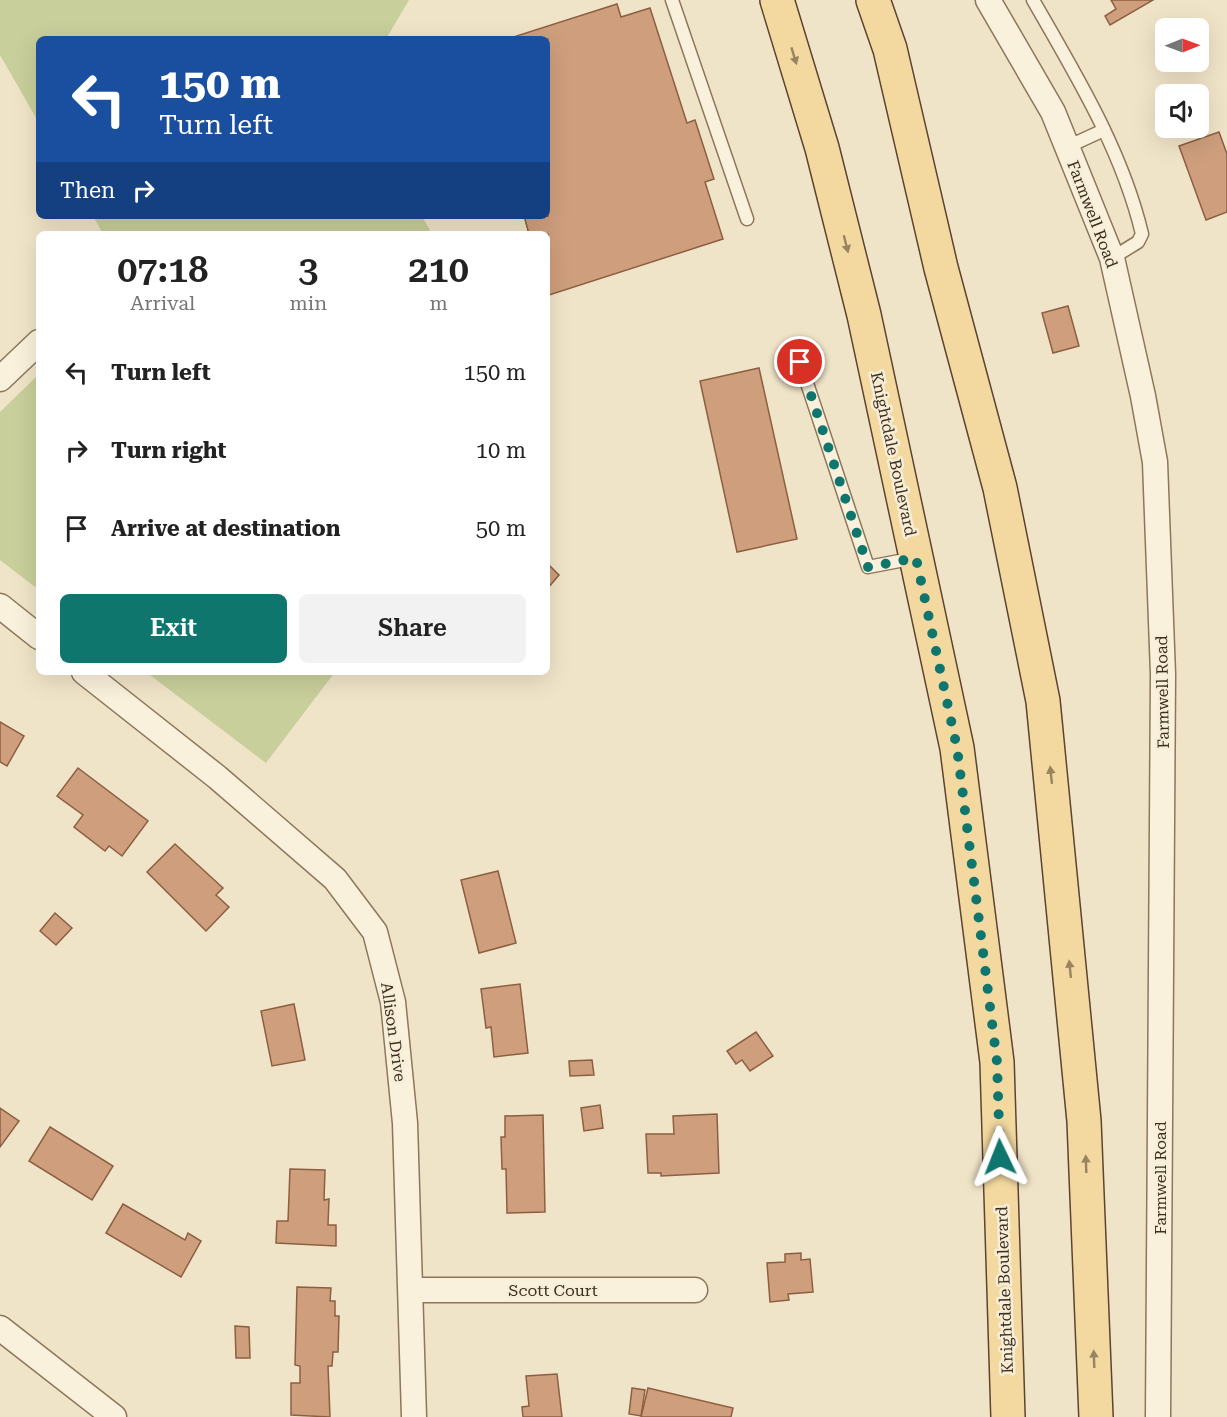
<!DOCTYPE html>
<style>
body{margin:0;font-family:"Roboto Serif",serif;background:#f2f2f2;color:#222;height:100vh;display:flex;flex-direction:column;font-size:22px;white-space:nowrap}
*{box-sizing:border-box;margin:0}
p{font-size:20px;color:#767676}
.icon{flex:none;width:33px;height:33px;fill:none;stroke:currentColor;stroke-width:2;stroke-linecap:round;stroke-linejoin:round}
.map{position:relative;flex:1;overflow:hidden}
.side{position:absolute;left:36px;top:231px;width:514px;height:444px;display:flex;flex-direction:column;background:#fff;border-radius:9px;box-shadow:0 6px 24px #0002}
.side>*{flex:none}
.guide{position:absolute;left:36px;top:36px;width:514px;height:183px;border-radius:9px;box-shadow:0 6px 24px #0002;background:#1a4fa0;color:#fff;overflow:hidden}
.needle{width:39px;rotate:89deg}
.fabs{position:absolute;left:1155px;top:18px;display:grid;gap:12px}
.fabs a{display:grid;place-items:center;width:54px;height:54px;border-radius:9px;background:#fff;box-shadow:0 6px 24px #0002;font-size:30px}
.pin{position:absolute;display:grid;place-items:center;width:51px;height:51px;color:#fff;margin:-26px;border:3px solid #fff;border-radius:50%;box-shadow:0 2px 6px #0007}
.me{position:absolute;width:66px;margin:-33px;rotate:358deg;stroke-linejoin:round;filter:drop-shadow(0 0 4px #0008)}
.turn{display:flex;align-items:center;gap:21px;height:126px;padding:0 24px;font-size:27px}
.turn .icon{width:78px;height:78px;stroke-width:2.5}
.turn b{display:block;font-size:42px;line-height:51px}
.then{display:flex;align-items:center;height:57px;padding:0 24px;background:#0003;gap:12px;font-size:22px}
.eta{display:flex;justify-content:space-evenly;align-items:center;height:102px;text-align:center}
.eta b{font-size:36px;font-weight:600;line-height:42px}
.button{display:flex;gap:12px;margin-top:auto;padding:12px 24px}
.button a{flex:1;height:69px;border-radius:9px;background:#0f766e;color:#fff;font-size:24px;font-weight:600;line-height:69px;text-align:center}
.button a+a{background:#f2f2f2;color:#222}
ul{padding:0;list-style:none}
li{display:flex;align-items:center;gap:18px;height:78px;padding:0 24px}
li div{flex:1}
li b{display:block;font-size:22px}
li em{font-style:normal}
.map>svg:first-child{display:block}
.green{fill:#c9cf9b}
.building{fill:#cf9f7d;stroke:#8d5f41;stroke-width:1.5}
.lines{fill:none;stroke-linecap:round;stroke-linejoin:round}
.service-casing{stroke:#8d765c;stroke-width:15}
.minor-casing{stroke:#8d765c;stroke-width:27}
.primary-casing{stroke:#5b4430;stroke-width:36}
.service{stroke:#faf1dc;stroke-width:12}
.minor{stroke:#faf1dc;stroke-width:24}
.primary{stroke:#f3d9a0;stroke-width:33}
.oneway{fill:#988460}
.route{stroke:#0f766e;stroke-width:10;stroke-dasharray:0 18}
.labels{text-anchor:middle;stroke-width:5;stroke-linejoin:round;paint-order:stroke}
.street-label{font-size:16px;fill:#3d2e20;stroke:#f7eed8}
</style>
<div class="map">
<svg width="1227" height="1417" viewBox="0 0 1227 1417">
<rect width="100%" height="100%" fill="#f0e4c8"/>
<g class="green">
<path d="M0 0H409L386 39H39V123L0 55Z"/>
<path d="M93 216H422L432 234H103Z"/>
<path d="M39 374V590L0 560V412Z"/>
<path d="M146 672H335L266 763Z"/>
</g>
<g class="building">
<path d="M1111 0H1153L1110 25 1105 16 1116 9Z"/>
<path d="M617 4 621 17 650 8 687 123 695 120 714 179 705 182 723 239 549 295 548 234H529L524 216H548V39H507Z"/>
<path d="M1219 132 1227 154V212L1206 220 1179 146Z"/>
<path d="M1068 306 1079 346 1053 353 1042 313Z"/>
<path d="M759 368 797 539 737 552 700 381Z"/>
<path d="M548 564 559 575 548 588Z"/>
<path d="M0 722 24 736 7 766 0 762Z"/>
<path d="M78 768 148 821 122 856 109 846 105 851 74 827 83 815 57 796Z"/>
<path d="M175 844 223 888 216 895 229 907 206 931 147 872Z"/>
<path d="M498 871 516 943 479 953 461 880Z"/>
<path d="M55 913 72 928 56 945 40 931Z"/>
<path d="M520 984 528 1053 494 1057 491 1027 486 1028 481 989Z"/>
<path d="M294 1004 305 1060 272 1066 261 1011Z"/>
<path d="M756 1032 773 1056 750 1071 742 1060 736 1064 727 1051Z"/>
<path d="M592 1060 594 1075 570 1076 569 1061Z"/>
<path d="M600 1105 603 1128 584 1131 581 1108Z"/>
<path d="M0 1108 19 1121 0 1147Z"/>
<path d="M717 1114 719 1173 661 1176V1173H648L646 1134H674L673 1116Z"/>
<path d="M543 1115 545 1212 507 1213 506 1169H502L501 1137H505V1116Z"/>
<path d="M50 1127 113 1166 92 1200 29 1161Z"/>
<path d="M290 1169 325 1170 324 1200 329 1199 328 1225H336V1246L276 1243 277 1221H288Z"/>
<path d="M123 1204 185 1240 188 1233 201 1241 181 1277 106 1233Z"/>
<path d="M801 1253V1260L810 1259 813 1292 788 1294 789 1300 770 1302 767 1263 785 1262V1254Z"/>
<path d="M297 1287 331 1288 330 1301H335V1316H339L338 1352H333L332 1366H328L330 1417 291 1415V1383H300V1366L295 1365Z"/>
<path d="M235 1326 249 1327 250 1358H236Z"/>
<path d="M557 1374 562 1417H523L522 1407 529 1406 526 1376Z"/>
<path d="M632 1388 645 1390 641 1416 629 1414Z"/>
<path d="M648 1388 733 1408 731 1417H641Z"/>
</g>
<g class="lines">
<g class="service-casing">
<g id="service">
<path d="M672 0 747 219"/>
<path d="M1033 0C1076 75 1122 150 1142 234L1138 242 1112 258"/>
<path d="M1067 147 1104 130"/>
<path d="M800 362 868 567 915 558"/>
</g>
</g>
<g class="minor-casing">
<g id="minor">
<path d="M988 0 1053 112 1112 258 1143 396 1155 462 1163 674 1158 1417"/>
<path d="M0 379 39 342"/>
<path d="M0 606 39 637"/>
<path d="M84 672 217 777 335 879 375 932 393 1002 405 1123 414 1417"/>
<path d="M411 1290H695"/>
<path d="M0 1328 114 1417"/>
</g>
</g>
<g class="primary-casing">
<g id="primary">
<path d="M777 0 822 148 864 315 957 748 997 1062 1008 1417"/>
<path d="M873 0 890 49 941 268 1000 488 1043 701 1084 1121 1096 1417"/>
</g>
</g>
<use href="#service" class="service"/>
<use href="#minor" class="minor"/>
<use href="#primary" class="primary"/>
</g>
<defs><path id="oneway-solid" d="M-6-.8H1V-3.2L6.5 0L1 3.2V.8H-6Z" transform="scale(1.5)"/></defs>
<g class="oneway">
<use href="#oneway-solid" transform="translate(794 56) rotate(73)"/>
<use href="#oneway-solid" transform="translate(846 244) rotate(76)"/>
<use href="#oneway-solid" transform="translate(1051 775) rotate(-96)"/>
<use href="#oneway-solid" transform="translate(1070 969) rotate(-96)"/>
<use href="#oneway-solid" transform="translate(1086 1164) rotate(-92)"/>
<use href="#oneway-solid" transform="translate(1094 1359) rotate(-92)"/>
</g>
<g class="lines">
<path class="route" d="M800 362 868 567 916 558 957 748 997 1062 1000 1157"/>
</g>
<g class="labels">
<g class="street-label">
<text transform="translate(1093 214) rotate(69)" y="6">Farmwell Road</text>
<text transform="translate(894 454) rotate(78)" y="6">Knightdale Boulevard</text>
<text transform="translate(1162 692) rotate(-91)" y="6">Farmwell Road</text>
<text transform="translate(394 1032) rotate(82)" y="6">Allison Drive</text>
<text transform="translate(1160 1178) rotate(-90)" y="6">Farmwell Road</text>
<text x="553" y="1296">Scott Court</text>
<text transform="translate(1004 1290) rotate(-92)" y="6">Knightdale Boulevard</text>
</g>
</g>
</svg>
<div class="fabs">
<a><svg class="needle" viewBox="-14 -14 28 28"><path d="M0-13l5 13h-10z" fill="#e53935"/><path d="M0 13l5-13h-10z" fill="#767676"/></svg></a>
<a><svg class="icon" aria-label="sound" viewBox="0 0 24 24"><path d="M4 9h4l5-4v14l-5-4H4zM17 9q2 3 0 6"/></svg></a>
</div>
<div class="pin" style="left:800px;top:362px;background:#d93025"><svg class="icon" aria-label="arrive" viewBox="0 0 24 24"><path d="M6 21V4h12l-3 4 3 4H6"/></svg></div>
<svg class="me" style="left:1000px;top:1157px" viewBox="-20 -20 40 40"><path d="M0-17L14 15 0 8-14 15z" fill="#0f766e" stroke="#fff" stroke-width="4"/></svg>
<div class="guide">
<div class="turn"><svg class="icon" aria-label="left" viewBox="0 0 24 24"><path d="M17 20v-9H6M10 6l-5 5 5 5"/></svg><div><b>150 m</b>Turn left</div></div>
<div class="then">Then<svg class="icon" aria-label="right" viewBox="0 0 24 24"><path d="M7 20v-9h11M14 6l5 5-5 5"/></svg></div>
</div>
<section class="side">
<div class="eta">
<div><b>07:18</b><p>Arrival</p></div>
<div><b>3</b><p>min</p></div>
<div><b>210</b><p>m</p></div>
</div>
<ul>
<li><svg class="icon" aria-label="left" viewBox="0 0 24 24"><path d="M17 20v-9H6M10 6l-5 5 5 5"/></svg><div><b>Turn left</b></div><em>150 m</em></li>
<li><svg class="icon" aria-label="right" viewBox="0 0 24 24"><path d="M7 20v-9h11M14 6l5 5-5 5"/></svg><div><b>Turn right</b></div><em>10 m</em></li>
<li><svg class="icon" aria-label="arrive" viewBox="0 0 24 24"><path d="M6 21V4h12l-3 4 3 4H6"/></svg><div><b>Arrive at destination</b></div><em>50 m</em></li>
</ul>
<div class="button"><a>Exit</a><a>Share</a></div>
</section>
</div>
